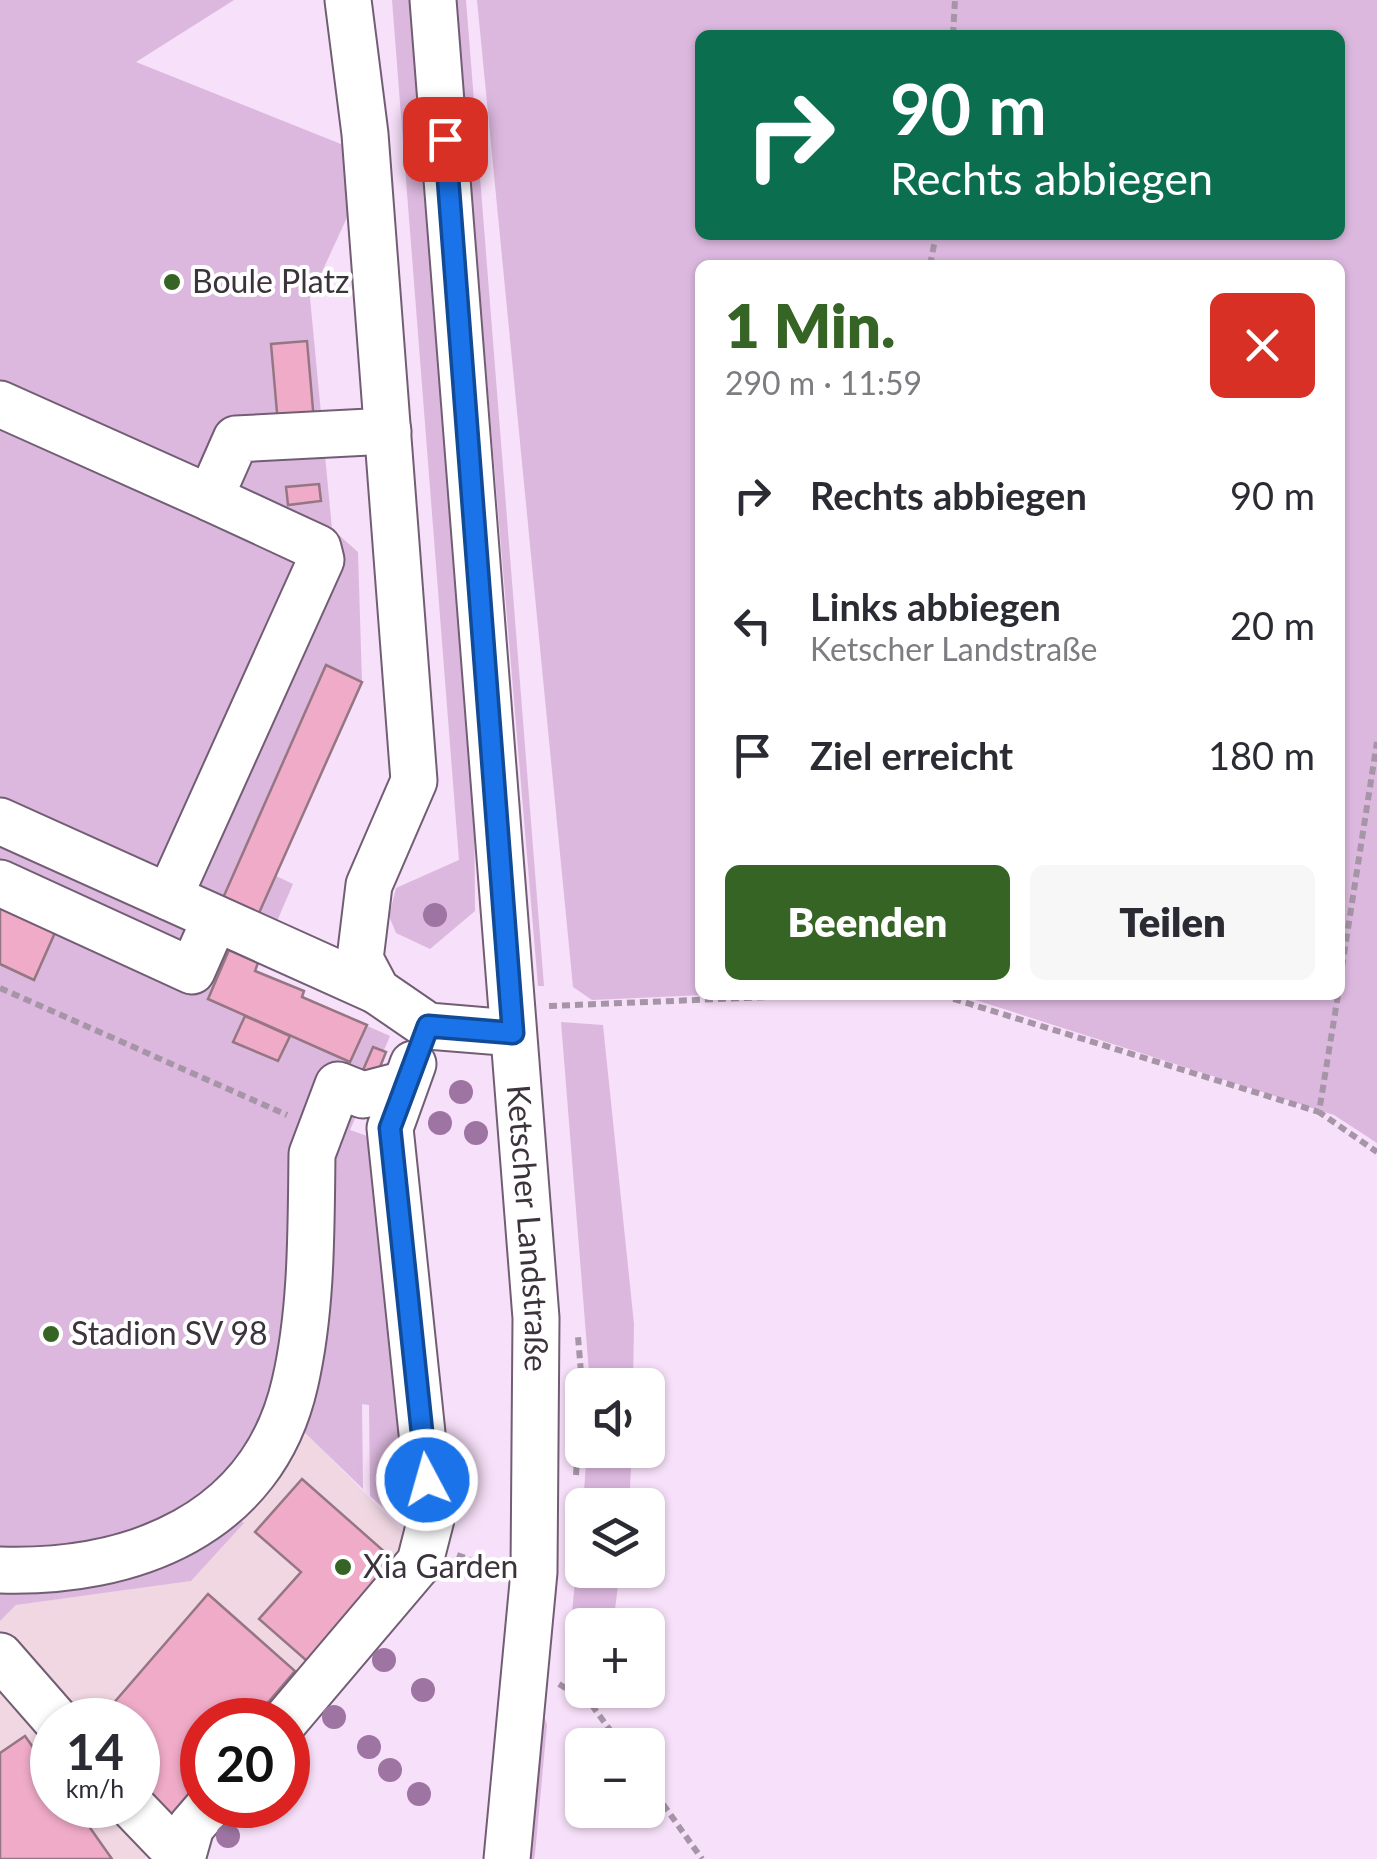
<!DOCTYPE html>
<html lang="de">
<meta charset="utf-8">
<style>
body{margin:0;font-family:Lato,sans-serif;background:#f7f7f7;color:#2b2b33;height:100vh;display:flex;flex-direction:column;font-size:38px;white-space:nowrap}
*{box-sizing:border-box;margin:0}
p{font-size:32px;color:#7c7c81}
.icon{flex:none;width:55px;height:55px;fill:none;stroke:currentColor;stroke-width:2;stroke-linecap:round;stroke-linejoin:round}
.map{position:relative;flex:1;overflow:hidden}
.sheet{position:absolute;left:695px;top:260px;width:650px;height:740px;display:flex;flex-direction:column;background:#fff;border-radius:15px;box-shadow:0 2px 8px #0004}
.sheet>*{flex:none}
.hud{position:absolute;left:695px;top:30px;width:650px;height:210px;border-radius:15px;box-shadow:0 2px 8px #0004;background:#0b6e4f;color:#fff;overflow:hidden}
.controls{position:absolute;left:565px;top:1368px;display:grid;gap:20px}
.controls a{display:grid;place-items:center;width:100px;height:100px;border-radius:15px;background:#fff;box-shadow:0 2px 8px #0004;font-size:50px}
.speed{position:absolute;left:30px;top:1698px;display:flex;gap:20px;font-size:50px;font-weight:700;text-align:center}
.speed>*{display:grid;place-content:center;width:130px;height:130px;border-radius:50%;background:#fff;box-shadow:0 2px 8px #0004;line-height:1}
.speed small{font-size:25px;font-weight:400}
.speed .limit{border:15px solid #d22;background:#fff;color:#111}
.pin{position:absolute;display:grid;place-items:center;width:85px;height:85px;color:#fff;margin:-42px;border-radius:20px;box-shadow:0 5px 15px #0006}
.me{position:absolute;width:110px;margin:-55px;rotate:354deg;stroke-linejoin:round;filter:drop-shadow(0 0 8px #0008)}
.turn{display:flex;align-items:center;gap:35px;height:210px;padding:0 30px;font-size:45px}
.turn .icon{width:130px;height:130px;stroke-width:2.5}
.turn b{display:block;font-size:70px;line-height:85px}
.round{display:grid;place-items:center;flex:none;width:105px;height:105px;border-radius:15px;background:#f7f7f7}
.overview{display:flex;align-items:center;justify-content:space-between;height:170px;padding:0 30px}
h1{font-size:60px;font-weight:800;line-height:75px;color:#366424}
.cta{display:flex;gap:20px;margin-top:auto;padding:20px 30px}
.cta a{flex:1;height:115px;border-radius:15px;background:#366424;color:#fff;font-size:40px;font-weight:800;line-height:115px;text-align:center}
.cta a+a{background:#f7f7f7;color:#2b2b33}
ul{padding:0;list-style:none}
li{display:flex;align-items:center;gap:30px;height:130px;padding:0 30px}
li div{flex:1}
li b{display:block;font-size:38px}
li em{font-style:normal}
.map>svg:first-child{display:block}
.commercial{fill:#f0d7e1;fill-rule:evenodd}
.green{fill:#dcb8de;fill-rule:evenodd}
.building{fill:#f0abc8;stroke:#957783;stroke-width:2.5}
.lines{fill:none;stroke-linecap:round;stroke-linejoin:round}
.minor-casing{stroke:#725e74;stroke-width:49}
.path{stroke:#a695a7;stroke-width:6;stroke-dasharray:8 5;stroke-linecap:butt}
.minor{stroke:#fff;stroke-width:45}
.tree{fill:#9d74a2}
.route-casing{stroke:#114b97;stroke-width:25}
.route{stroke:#1a73e8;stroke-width:18}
.poi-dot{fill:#366424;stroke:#fff;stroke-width:4}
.labels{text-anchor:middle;stroke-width:8;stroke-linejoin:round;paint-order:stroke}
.poi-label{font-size:32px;fill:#3c333c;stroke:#fff;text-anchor:start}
.street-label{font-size:32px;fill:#3c333c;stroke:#fff}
</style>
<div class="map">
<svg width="1377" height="1859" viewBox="0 0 1377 1859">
<rect width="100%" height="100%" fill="#f7e0f9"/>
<path class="commercial" d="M297 1424 412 1541 259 1720H202V1788L144 1859H0V1621L16 1605 191 1581 243 1522 230 1510ZM52 1720H138V1805H52Z"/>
<g class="green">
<path d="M0 0H234L136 62 361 152V187L310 298 332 529 358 552 362 682 276 876 293 884 256 970 304 991 302 997 390 1036 350 1130 373 1138 413 1534 370 1496 369 1405 362 1404 363 1489 297 1425 231 1511 244 1523 191 1581 16 1605 0 1621Z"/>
<path d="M392 0H416L474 791 475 911 430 949 396 933 389 916 396 888 459 860Z"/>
<path d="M455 0H466L544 986H538Z"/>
<path d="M477 0H1377V1143L1334 1115 960 995H1340V265H700V995H704L592 1000 573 987ZM700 35H1340V235H700Z"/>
<path d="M561 1022 603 1025 634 1324 633 1385H590Z"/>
<path d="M587 1450H632L629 1505H583Z"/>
<path d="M582 1508V1570H620L613 1625 571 1623Z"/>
<path d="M541 1706 547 1725 535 1854 534 1859H527Z"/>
</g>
<g class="building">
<path d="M307 341 314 421 278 424 271 344Z"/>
<path d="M319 484 321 501 288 505 286 487Z"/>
<path d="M326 665 362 682 255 922 219 907Z"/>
<path d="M0 891 61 919 34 980 0 964Z"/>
<path d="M229 950 258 963 255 971 304 991 302 997 367 1025 350 1062 208 999Z"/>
<path d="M245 1016 290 1036 278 1061 233 1042Z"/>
<path d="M373 1047 386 1052 374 1082 360 1077Z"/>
<path d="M302 1479 395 1561 307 1661 259 1619 301 1572 255 1532Z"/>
<path d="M208 1594 295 1671 253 1720H202V1778L170 1816 138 1787V1720H99Z"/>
<path d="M25 1736 52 1774V1805H74L112 1859H0V1753Z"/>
</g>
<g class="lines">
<g class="minor-casing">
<g id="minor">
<path d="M348 0 365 134 414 781 369 885 360 959 377 991 428 1026 513 1033"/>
<path id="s1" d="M433 0 536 1318 534 1572 507 1859"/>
<path d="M0 404 210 498"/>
<path d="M0 821 377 991"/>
<path d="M0 883 192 971 215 919"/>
<path d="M169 897 321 560 318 548 210 498 236 439 388 431"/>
<path d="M0 1570C132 1574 263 1525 295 1383 312 1309 311 1230 312 1154L338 1085 363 1095 405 1084"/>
<path d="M0 1656 56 1720"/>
<path d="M286 1720 420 1562 431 1519 390 1128 413 1064"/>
<path d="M131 1805 181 1857"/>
<path d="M182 1859 191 1827 210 1805"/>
</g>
</g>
<g class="path">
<path d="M953 35 955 0"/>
<path d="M930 265 936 235"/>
<path d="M1340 980 1377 742"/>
<path d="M0 988 287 1115"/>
<path d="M941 995 1319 1112"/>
<path d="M1338 995 1319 1112 1377 1152"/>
<path d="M549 1006 818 995"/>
<path d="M576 1475 582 1384 578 1337"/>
<path d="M457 1555 497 1569"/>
<path d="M559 1684 591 1704 621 1745"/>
<path d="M648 1783 702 1859"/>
</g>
<use href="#minor" class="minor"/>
</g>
<g class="tree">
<circle cx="435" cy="915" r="12"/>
<circle cx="461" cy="1092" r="12"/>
<circle cx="440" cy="1123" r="12"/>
<circle cx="476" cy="1133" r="12"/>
<circle cx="384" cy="1660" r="12"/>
<circle cx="423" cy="1690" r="12"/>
<circle cx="334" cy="1717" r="12"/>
<circle cx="369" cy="1747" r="12"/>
<circle cx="390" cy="1770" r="12"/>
<circle cx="419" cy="1794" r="12"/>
<circle cx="228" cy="1836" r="12"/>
</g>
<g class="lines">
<g class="route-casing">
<path id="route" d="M427 1480 390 1128 428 1026 513 1033 445 139"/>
</g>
<use href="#route" class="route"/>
</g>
<g class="poi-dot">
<circle cx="172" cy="282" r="10"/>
<circle cx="51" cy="1334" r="10"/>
<circle cx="343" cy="1567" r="10"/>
</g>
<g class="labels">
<g class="poi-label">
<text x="192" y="293">Boule Platz</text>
<text x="71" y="1345">Stadion SV 98</text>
<text x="363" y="1578">Xia Garden</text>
</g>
<g class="street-label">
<text dy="11" stroke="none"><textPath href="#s1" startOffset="1232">Ketscher Landstraße</textPath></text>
</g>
</g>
</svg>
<div class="controls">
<a><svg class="icon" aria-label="sound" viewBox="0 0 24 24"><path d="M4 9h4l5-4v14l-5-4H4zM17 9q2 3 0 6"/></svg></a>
<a><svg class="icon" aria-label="layers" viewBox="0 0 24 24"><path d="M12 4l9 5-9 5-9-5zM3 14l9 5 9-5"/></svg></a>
<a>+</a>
<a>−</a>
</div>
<div class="speed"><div>14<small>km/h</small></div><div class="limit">20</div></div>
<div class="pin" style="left:445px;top:139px;background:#d93025"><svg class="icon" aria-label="arrive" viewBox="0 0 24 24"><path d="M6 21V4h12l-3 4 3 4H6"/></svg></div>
<svg class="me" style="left:427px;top:1480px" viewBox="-20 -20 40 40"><circle r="17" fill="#1a73e8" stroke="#fff" stroke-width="3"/><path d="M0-11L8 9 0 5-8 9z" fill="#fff"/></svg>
<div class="hud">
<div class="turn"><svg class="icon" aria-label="right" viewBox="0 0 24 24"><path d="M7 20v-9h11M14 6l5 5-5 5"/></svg><div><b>90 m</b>Rechts abbiegen</div></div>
</div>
<section class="sheet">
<div class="overview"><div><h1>1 Min.</h1><p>290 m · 11:59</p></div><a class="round" style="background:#d93025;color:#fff"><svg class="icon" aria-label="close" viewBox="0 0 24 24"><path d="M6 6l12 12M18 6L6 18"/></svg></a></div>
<ul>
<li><svg class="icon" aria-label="right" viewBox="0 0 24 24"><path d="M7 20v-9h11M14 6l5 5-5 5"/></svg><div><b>Rechts abbiegen</b></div><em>90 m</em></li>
<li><svg class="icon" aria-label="left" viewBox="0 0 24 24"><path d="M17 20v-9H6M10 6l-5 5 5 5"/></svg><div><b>Links abbiegen</b><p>Ketscher Landstraße</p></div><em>20 m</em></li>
<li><svg class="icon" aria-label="arrive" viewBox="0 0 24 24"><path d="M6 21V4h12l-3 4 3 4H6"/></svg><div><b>Ziel erreicht</b></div><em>180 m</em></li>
</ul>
<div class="cta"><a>Beenden</a><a>Teilen</a></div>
</section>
</div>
